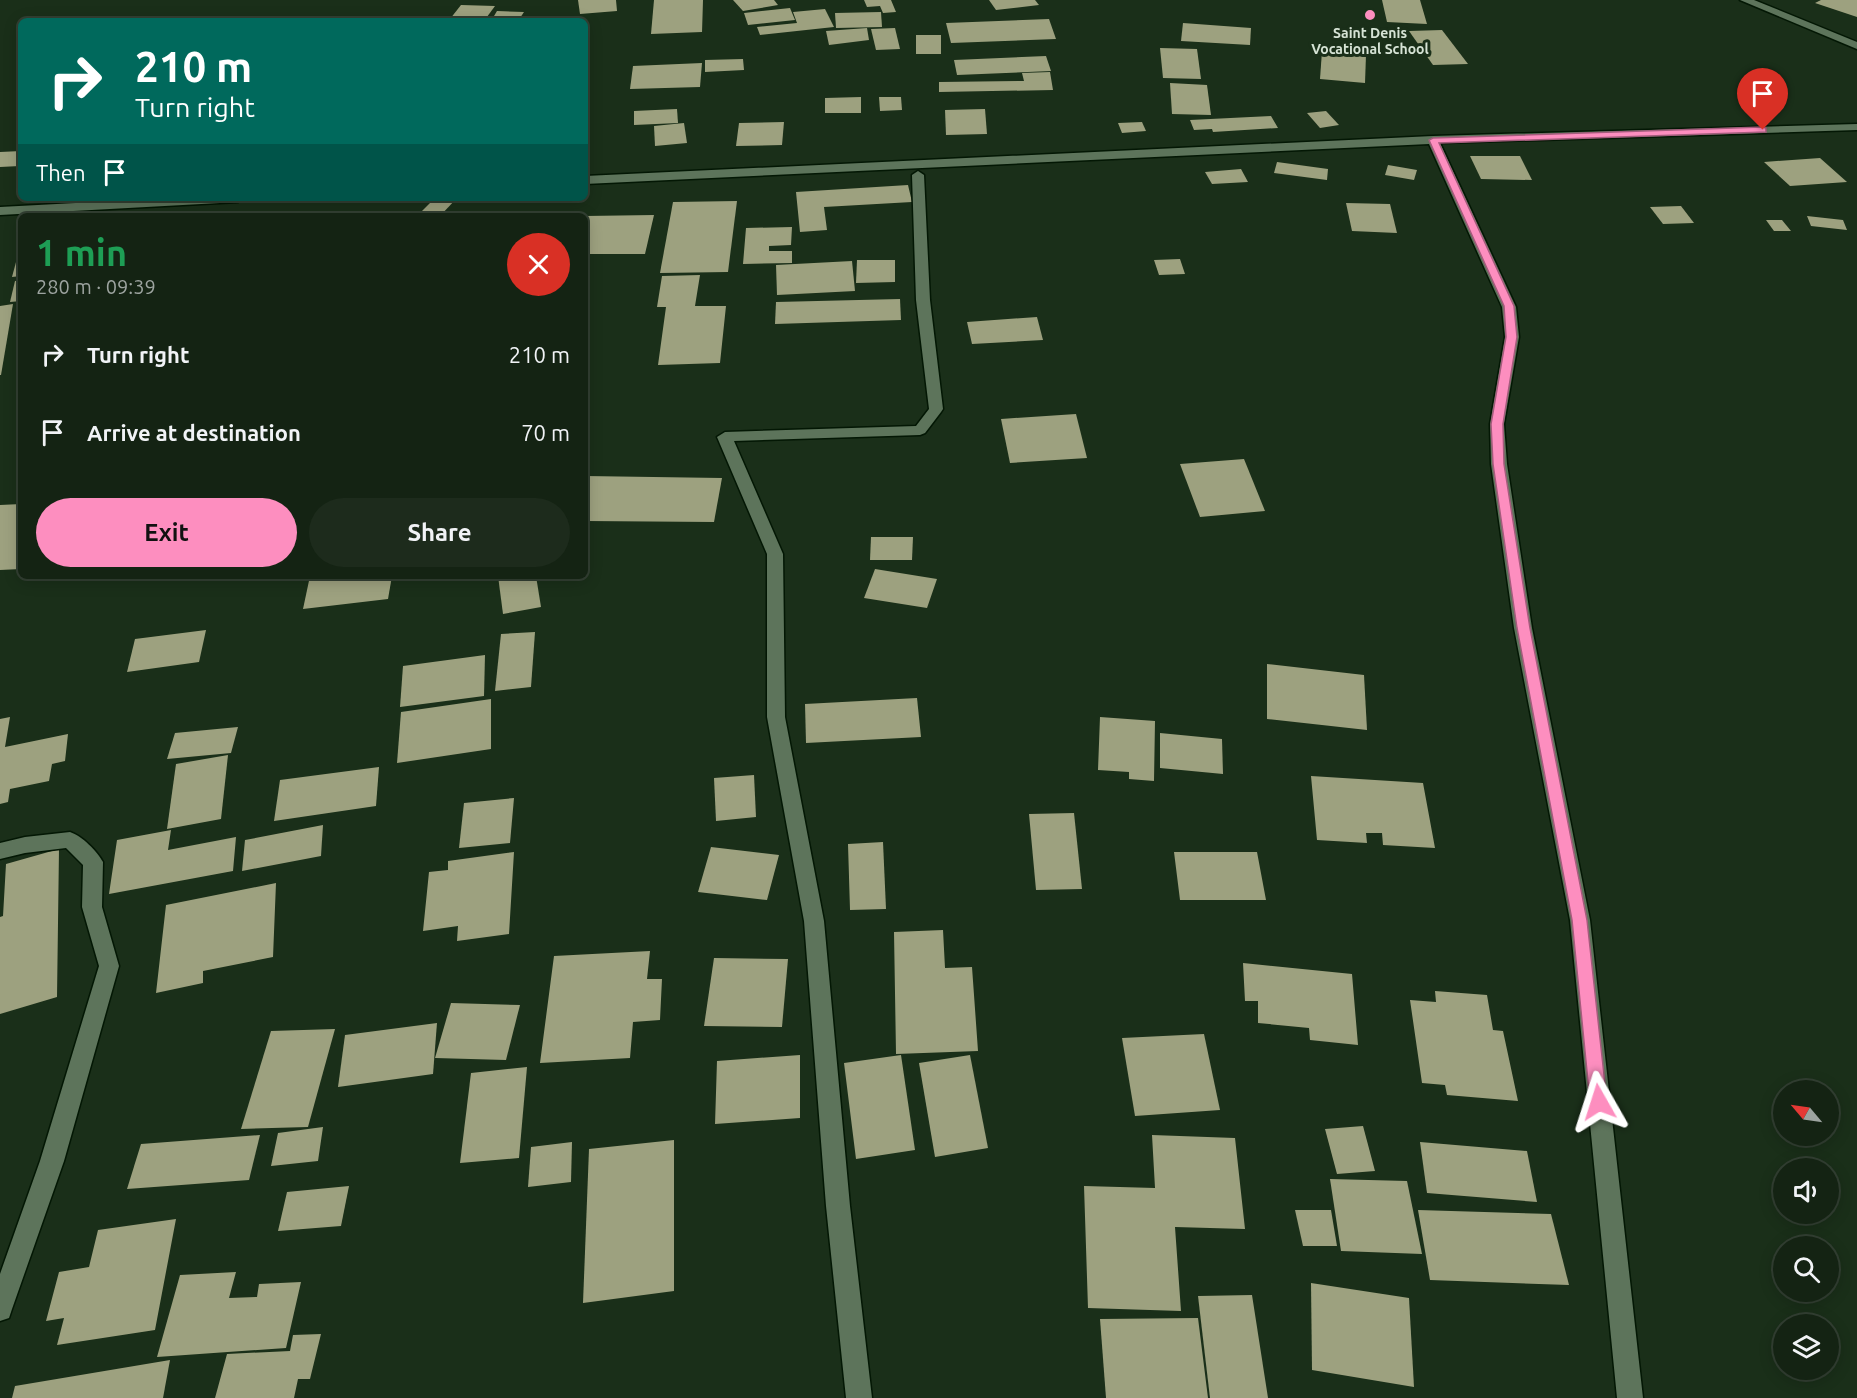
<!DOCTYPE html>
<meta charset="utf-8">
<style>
body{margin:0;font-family:Ubuntu,sans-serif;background:#1d2b1c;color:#f1f3f6;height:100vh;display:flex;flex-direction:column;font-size:22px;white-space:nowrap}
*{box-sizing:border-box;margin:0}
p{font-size:20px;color:#9da4a0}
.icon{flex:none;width:33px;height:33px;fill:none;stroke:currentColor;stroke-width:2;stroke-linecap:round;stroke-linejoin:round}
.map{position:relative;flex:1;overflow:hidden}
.side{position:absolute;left:18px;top:213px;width:570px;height:366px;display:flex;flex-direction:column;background:#142313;border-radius:9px;box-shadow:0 3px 15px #0003,0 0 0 2px #334033}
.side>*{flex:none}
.guide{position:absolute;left:18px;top:18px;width:570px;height:183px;border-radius:9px;box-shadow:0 3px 15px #0003,0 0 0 2px #334033;background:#00695c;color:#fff;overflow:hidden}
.needle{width:39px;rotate:299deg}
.controls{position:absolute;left:1773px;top:1080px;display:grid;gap:12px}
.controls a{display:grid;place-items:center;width:66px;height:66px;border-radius:50%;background:#142313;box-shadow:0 3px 15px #0003,0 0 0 2px #334033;font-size:30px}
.pin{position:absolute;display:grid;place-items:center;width:51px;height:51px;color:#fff;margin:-62px -26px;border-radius:50% 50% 50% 0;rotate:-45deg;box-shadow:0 0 6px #0007}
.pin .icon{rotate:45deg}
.me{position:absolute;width:66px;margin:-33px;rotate:354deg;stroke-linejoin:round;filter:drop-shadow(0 0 4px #0008)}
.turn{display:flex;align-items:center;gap:21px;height:126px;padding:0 18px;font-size:27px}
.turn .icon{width:78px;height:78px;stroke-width:2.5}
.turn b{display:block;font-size:42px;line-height:51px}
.then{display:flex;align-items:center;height:57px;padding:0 18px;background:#0003;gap:12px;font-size:22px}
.round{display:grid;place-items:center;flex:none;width:63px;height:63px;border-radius:32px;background:#1d2b1c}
.summary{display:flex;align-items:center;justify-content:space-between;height:102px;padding:0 18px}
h1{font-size:36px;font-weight:600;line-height:45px;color:#1e9e55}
.primary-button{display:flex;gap:12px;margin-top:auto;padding:12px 18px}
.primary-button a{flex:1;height:69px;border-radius:36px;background:#fd8ebf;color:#111;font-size:24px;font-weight:600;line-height:69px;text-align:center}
.primary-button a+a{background:#1d2b1c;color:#f1f3f6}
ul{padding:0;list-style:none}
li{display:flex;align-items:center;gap:18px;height:78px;padding:0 18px}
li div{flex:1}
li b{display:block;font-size:22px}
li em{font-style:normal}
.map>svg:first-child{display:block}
.building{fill:#9da17f}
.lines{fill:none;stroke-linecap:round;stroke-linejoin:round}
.street-casing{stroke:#031704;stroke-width:3}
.secondary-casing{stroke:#031704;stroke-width:3}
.street{fill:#5d745b;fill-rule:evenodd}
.secondary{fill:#5d745b;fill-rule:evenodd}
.route{fill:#fd8ebf;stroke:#a45c7c;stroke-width:1.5}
.poi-dot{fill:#fd8ebf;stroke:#1a2f19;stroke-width:2}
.labels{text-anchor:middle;stroke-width:6;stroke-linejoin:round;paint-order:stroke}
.far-poi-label{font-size:14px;font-weight:bold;fill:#d6e3d5;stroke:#1a2f19}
</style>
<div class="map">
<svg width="1857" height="1398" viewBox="0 0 1857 1398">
<rect width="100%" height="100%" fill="#1a2f19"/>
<g class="building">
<path d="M578 0H616L617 11 580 14Z"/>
<path d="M654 0H703L702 32 651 34Z"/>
<path d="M733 0H774L778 5 743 11Z"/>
<path d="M864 0H891L896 12 883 13 880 6 867 7Z"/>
<path d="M989 0H1035L1039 5 996 10Z"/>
<path d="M1382 0H1420L1427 24 1387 22Z"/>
<path d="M1821 0H1857V17L1815 3Z"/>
<path d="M461 5 495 6 484 21 450 19Z"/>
<path d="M790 8 795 20 748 25 744 13Z"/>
<path d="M825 9 834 27 760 35 757 27 797 23 793 12Z"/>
<path d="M497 11 524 12 518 21H491Z"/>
<path d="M881 12 882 27 836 28 835 13Z"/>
<path d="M1049 19 1056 39 951 43 946 23Z"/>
<path d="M1183 23 1251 28 1250 45 1181 41Z"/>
<path d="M867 28 869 40 829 45 826 31Z"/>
<path d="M895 28 900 49 876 50 871 29Z"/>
<path d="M1442 30 1468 64 1433 65 1409 31Z"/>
<rect x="916" y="35" width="25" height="19"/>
<path d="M1160 48 1197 49 1201 79 1163 78Z"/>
<path d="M1322 51 1366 55 1365 83 1320 79Z"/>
<path d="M1046 56 1051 71 957 75 954 60Z"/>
<path d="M743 59 744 70 705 72V60Z"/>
<path d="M702 63 700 87 630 89 633 66Z"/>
<path d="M1050 72 1053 90 939 92V82L1024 81 1022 73Z"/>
<path d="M1170 83 1207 85 1211 115 1172 114Z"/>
<path d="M861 97V113H825V98Z"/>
<path d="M879 97H901L902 110 880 111Z"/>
<path d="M677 109 678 123 634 125V111Z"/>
<path d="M985 109 987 134 946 135 945 110Z"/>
<path d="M1326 111 1339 125 1320 128 1307 113Z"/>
<path d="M1271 116 1278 128 1213 132 1212 129 1194 130 1190 120Z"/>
<path d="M784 122 782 145 736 146 739 123Z"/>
<path d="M1142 122 1146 131 1122 133 1118 123Z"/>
<path d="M684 123 687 143 655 146 654 126Z"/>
<path d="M21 151 20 166 0 167V152Z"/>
<path d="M1470 156H1520L1532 180 1481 179Z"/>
<path d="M1820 158 1847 182 1790 186 1764 162Z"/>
<path d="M1277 162 1328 169 1327 180 1274 173Z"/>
<path d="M1388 165 1417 170 1414 180 1385 175Z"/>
<path d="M1241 169 1248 182 1212 184 1205 172Z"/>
<path d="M908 185 912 202 824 207 827 230 800 232 796 192Z"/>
<path d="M435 198 456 199 440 216 419 214Z"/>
<path d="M737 201 728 272 660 273 673 202Z"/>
<path d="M1346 203 1390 204 1397 233 1352 231Z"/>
<path d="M1681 206 1694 223 1663 224 1650 207Z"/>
<path d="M397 211 395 216H364L365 212Z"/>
<path d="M654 215 645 254H585V216Z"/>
<path d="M1807 216 1843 220 1847 230 1811 226Z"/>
<path d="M1766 220H1782L1791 231H1774Z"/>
<path d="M792 227 791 245 769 246V251H792V263L743 264 746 228Z"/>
<path d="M21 250V276L12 277 19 251Z"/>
<path d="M1180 259 1185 274 1159 275 1154 260Z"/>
<path d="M857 260H895V282L856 283Z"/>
<path d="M852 261 855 291 777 295 776 265Z"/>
<path d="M700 275 695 306H726L720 363 658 365 666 307H657L662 276Z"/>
<path d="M21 280V301L10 302 15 281Z"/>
<path d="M900 299 901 320 775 324 776 302Z"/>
<path d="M13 304 1 375H0V306Z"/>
<path d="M1037 317 1043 340 972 344 967 322Z"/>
<path d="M1076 414 1087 458 1010 463 1001 419Z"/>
<path d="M1244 459 1265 511 1200 517 1180 464Z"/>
<path d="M585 476 722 478 714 522 585 521Z"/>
<path d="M21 504V569L0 570V505Z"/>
<path d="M871 537H913L912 560H870Z"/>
<path d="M875 569 937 579 927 608 864 598Z"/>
<path d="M310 576H392L388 599 303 609Z"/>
<path d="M498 576H536L541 607 503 614Z"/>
<path d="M206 630 199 662 127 672 135 639Z"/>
<path d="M535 632 531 687 495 691 501 634Z"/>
<path d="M485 655 484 696 400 707 403 666Z"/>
<path d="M1267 664 1364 675 1367 730 1267 719Z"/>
<path d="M917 698 921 737 806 743 805 704Z"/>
<path d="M491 699V749L397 763 401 712Z"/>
<path d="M10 717 5 747 68 734 65 761 52 764 49 781 10 789 8 802 0 804V719Z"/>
<path d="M1100 717 1155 721 1154 781 1129 779V772L1098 770Z"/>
<path d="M238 727 231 753 167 759 175 733Z"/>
<path d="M1160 733 1222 739 1223 774 1160 768Z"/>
<path d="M228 755 221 819 167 829 176 764Z"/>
<path d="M379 767 376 806 274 821 280 780Z"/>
<path d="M754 775 756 817 716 821 714 778Z"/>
<path d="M1311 776 1423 783 1435 848 1383 845 1382 833H1366L1367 843 1317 840Z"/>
<path d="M514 798 510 843 459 848 464 803Z"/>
<path d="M1074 813 1082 889 1036 890 1029 814Z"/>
<path d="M323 825 321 856 242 871 245 840Z"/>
<path d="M171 830 168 850 236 837 233 871 109 894 117 840Z"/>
<path d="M883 842 886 909 850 910 848 844Z"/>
<path d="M711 847 779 855 767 900 698 892Z"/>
<path d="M59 849 57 997 0 1014V917L3 916 6 864Z"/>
<path d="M514 852 509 934 457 941 458 926 423 931 429 872 448 870V861Z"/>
<path d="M1174 852H1257L1266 900H1180Z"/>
<path d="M276 883 273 957 203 971V983L156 993 166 905Z"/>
<path d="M943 930 945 968 972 967 978 1051 896 1054 894 932Z"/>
<path d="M650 951 647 979H662L660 1020 633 1022 630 1058 540 1063 554 956Z"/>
<path d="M714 958 788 959 782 1027 704 1026Z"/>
<path d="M1243 963 1352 974 1358 1045 1310 1040 1309 1028 1258 1023V1001H1245Z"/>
<path d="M1435 991 1487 995 1493 1030 1503 1031 1518 1101 1447 1095 1445 1085 1422 1083 1410 1000 1436 1002Z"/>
<path d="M451 1003 520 1005 506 1060 435 1058Z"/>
<path d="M437 1023 433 1074 338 1087 345 1035Z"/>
<path d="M335 1029 308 1127 241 1129 271 1031Z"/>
<path d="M1204 1034 1220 1110 1135 1116 1122 1038Z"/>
<path d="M800 1055V1118L715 1124 717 1061Z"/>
<path d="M901 1055 915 1150 856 1159 844 1063Z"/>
<path d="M970 1055 988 1148 935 1157 919 1063Z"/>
<path d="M527 1067 519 1158 460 1163 471 1073Z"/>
<path d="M1363 1126 1375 1171 1337 1174 1325 1129Z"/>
<path d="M323 1127 318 1161 271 1166 278 1133Z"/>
<path d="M260 1135 249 1180 127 1189 141 1144Z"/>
<path d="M1152 1135 1235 1138 1245 1229 1175 1227 1181 1311 1088 1308 1084 1186 1155 1188Z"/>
<path d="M674 1140V1291L583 1303 589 1149Z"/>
<path d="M572 1142 571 1182 528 1187 531 1147Z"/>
<path d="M1420 1142 1527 1151 1537 1202 1427 1193Z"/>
<path d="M1330 1179 1407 1181 1422 1254 1341 1251Z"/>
<path d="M349 1186 341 1226 278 1231 287 1192Z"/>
<path d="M1295 1210H1331L1337 1246H1303Z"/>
<path d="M1418 1210 1551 1214 1569 1285 1430 1280Z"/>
<path d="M176 1219 155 1330 57 1345 64 1318 46 1321 59 1272 89 1267 98 1230Z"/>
<path d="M236 1272 229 1298 257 1297 259 1284 301 1282 286 1348 157 1357 180 1275Z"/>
<path d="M1311 1283 1409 1298 1414 1387 1312 1370Z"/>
<path d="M1252 1295 1268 1398H1210L1198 1296Z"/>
<path d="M1198 1318 1208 1398H1106L1100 1319Z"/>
<path d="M321 1334 310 1379H298L294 1398H215L227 1354 290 1351 293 1335Z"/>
<path d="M170 1360 163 1398H12L15 1386Z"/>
</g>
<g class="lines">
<g class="street-casing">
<g id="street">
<path d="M1857 124V130L1440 143 1516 307 1519 337 1504 424 1507 464 1532 628 1590 920 1643 1398H1617L1570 920 1514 628 1491 464 1490 424 1505 337 1502 307 1429 144 585 184V176L1433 136Z"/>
<path d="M918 171 924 175 930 300 943 409 941 412 925 433 920 435 734 441 783 554 785 717 824 921 850 1206 872 1398H846L826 1206 804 921 767 717V554L717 437 725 432 916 426 929 409 916 300 912 175Z"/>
<path d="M170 198H244L238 202 0 215V207Z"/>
<path d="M70 832C82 836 97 851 103 862L102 907 119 966 64 1161 12 1309 9 1318 0 1321V1274L40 1161 99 966 82 907 83 865 66 848 25 853 0 859V843L25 837Z"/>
</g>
</g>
<g class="secondary-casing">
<path id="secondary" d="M1740 0H1754L1857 42V49Z"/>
</g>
<use href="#street" class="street"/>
<use href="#secondary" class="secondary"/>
</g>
<path class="route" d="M1763 127 1766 128V132L1439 143 1514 306 1517 337 1503 424 1504 464 1530 628 1587 920 1607 1102 1605 1107 1599 1110 1593 1107 1590 1102 1572 920 1517 628 1493 464 1491 424 1506 337 1504 306 1429 140 1433 138Z"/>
<circle class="poi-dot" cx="1370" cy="15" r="6"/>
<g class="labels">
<g class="far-poi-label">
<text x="1370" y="38">Saint Denis<tspan x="1370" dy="16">Vocational School</tspan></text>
</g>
</g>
</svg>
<div class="controls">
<a><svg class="needle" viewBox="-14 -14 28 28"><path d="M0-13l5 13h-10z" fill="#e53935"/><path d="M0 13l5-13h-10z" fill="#9da4a0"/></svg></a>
<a><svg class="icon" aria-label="sound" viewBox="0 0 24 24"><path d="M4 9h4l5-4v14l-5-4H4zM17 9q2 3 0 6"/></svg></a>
<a><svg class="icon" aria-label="search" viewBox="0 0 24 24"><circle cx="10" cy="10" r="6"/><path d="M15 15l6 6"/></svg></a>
<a><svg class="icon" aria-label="layers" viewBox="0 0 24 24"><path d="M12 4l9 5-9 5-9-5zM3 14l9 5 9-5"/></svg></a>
</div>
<div class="pin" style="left:1763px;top:130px;background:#d93025"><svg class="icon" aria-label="arrive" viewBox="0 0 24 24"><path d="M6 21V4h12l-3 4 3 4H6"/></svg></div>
<svg class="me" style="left:1599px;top:1102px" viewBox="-20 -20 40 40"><path d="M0-17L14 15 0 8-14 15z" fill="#fd8ebf" stroke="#fff" stroke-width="4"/></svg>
<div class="guide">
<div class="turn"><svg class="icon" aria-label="right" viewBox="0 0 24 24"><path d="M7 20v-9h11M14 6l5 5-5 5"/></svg><div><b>210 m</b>Turn right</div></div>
<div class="then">Then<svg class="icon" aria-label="arrive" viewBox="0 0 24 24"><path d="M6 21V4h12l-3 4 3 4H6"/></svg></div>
</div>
<section class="side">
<div class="summary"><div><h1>1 min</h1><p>280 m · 09:39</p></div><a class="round" style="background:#d93025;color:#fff"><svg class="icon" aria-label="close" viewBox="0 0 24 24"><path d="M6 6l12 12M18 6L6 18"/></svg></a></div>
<ul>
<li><svg class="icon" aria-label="right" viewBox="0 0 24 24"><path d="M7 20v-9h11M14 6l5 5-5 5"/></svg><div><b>Turn right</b></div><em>210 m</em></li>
<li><svg class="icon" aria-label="arrive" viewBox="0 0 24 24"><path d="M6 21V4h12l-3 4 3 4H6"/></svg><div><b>Arrive at destination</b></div><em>70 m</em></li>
</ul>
<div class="primary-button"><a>Exit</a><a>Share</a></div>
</section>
</div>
